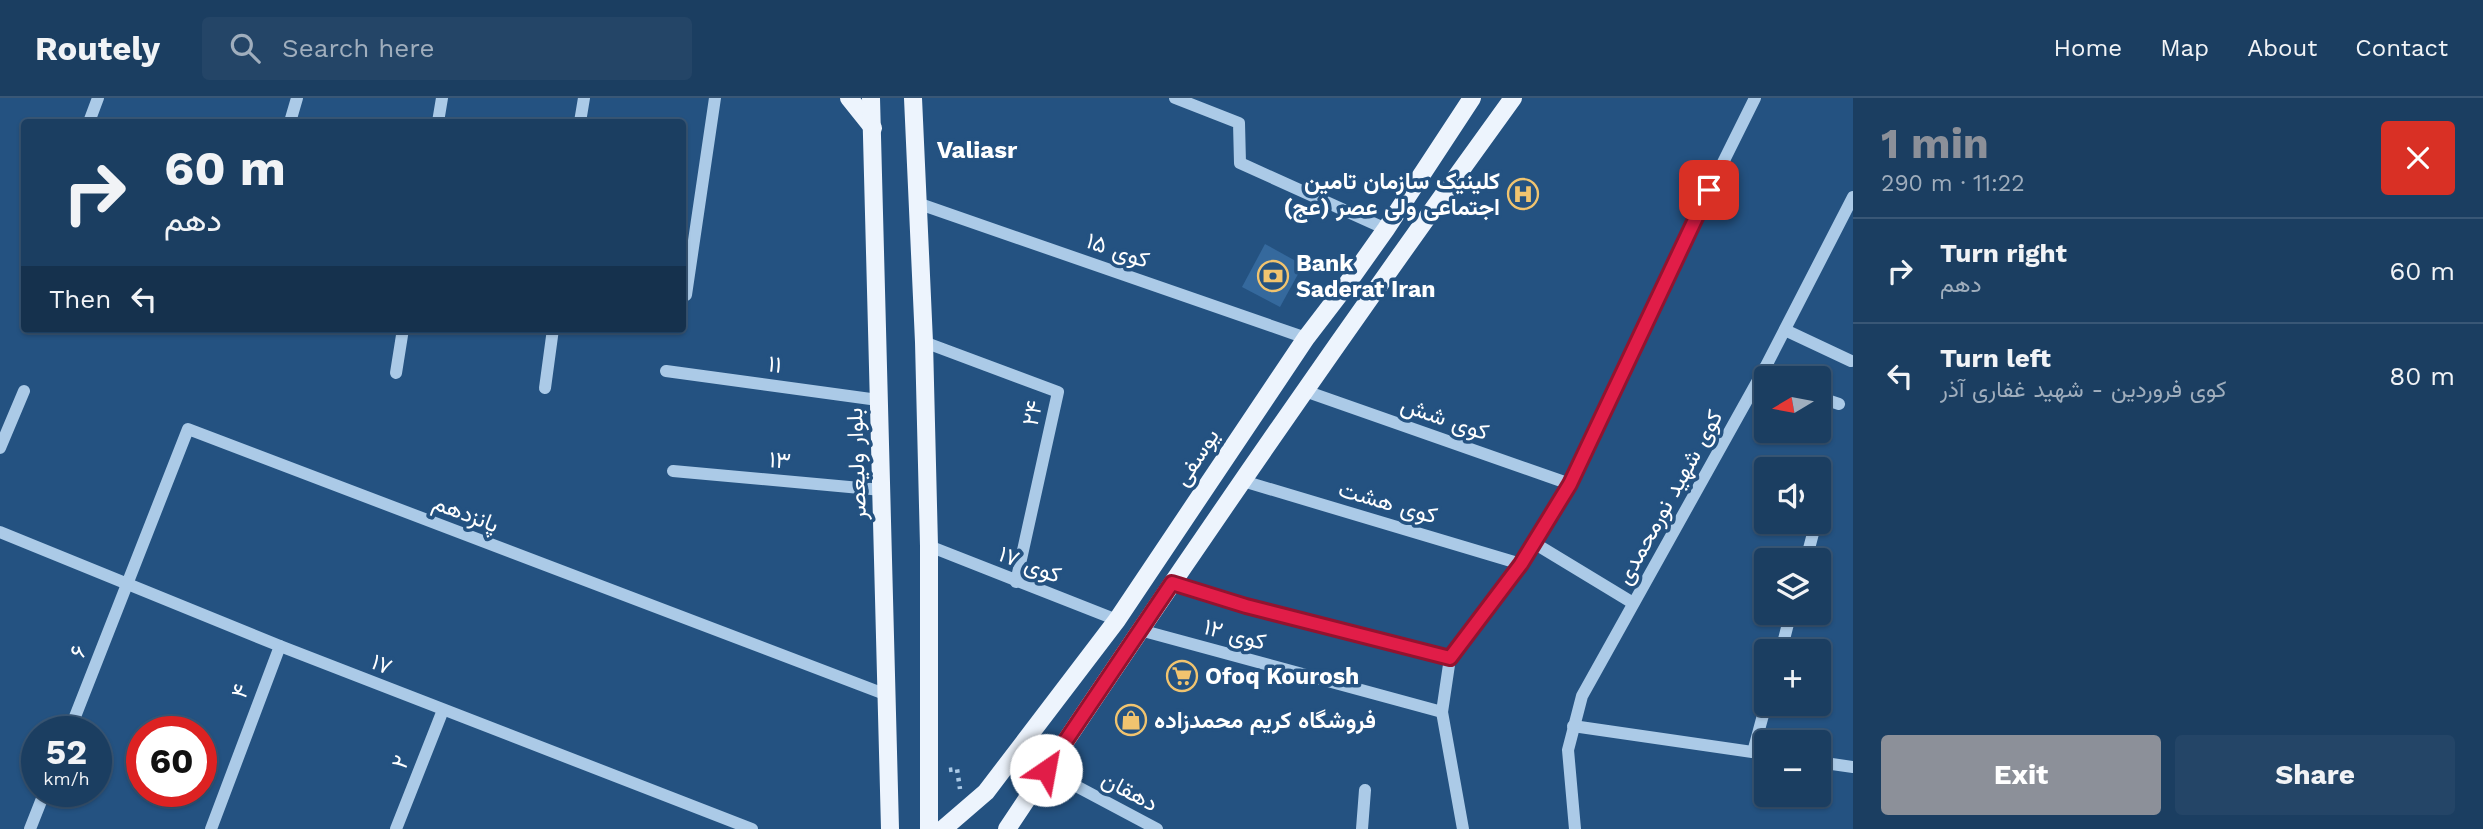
<!DOCTYPE html>
<meta charset="utf-8">
<style>
body{margin:0;font-family:"Work Sans",Vazirmatn,sans-serif;background:#244567;color:#f1f3f6;height:100vh;display:flex;flex-direction:column;font-size:26px;white-space:nowrap}
*{box-sizing:border-box;margin:0}
p{font-size:23px;color:#a0aebd}
.icon{flex:none;width:38px;height:38px;fill:none;stroke:currentColor;stroke-width:2;stroke-linecap:round;stroke-linejoin:round}
.map{position:relative;flex:1;overflow:hidden}
.side{display:flex;flex-direction:column;background:#1b3e61;width:630px}
.side>*{flex:none}
.top-card{position:absolute;left:21px;top:21px;width:665px;height:214px;border-radius:7px;box-shadow:0 2px 5px #0004,0 0 0 2px #395776;background:#1b3e61;color:#f1f3f6;overflow:hidden}
.needle{width:46px;rotate:260deg}
.controls{position:absolute;left:1754px;top:268px;display:grid;gap:14px}
.controls a{display:grid;place-items:center;width:77px;height:77px;border-radius:7px;background:#1b3e61;box-shadow:0 2px 5px #0004,0 0 0 2px #395776;font-size:35px}
.speed{position:absolute;left:21px;top:618px;display:flex;gap:14px;font-size:35px;font-weight:700;text-align:center}
.speed>*{display:grid;place-content:center;width:91px;height:91px;border-radius:50%;background:#1b3e61;box-shadow:0 2px 5px #0004,0 0 0 2px #395776;line-height:1}
.speed small{font-size:18px;font-weight:400}
.speed .limit{border:10px solid #d22;background:#fff;color:#111}
.pin{position:absolute;display:grid;place-items:center;width:60px;height:60px;color:#fff;margin:-30px;border-radius:14px;box-shadow:0 4px 10px #0006}
.me{position:absolute;width:77px;margin:-38px;rotate:33deg;stroke-linejoin:round;filter:drop-shadow(0 0 5px #0008)}
.turn{display:flex;align-items:center;gap:24px;height:147px;padding:0 28px;font-size:32px}
.turn .icon{width:91px;height:91px;stroke-width:2.5}
.turn b{display:block;font-size:49px;line-height:60px}
.then{display:flex;align-items:center;height:66px;padding:0 28px;background:#0003;gap:14px;font-size:26px}
.round{display:grid;place-items:center;flex:none;width:74px;height:74px;border-radius:7px;background:#244567}
.headline{display:flex;align-items:center;justify-content:space-between;height:119px;padding:0 28px}
h1{font-size:42px;font-weight:700;line-height:52px;color:#8c9099}
.cta{display:flex;gap:14px;margin-top:auto;padding:14px 28px}
.cta a{flex:1;height:80px;border-radius:7px;background:#8c9099;color:#fff;font-size:28px;font-weight:700;line-height:80px;text-align:center}
.cta a+a{background:#244567;color:#f1f3f6}
ul{padding:0;list-style:none}
li{display:flex;align-items:center;gap:21px;height:105px;padding:0 28px;border-top:2px solid #395776}
li div{flex:1}
li b{display:block;font-size:26px}
li em{font-style:normal}
header{display:flex;align-items:center;gap:42px;box-sizing:border-box;height:98px;padding:0 35px;background:#1b3e61;border-bottom:2px solid #395776}
header strong{font-size:33px}
nav{display:flex;gap:38px;margin-inline-start:auto;font-size:24px}
.search{width:490px;height:63px;background:#244567;display:flex;align-items:center;gap:18px;box-sizing:border-box;padding:0 24px;border-radius:7px;color:#a0aebd;font-size:26px}
main{display:flex;flex:1;min-height:0}
.map>svg:first-child{display:block}
.building{fill:#35699d}
.lines{fill:none;stroke-linecap:round;stroke-linejoin:round}
.path{stroke:#abcae7;stroke-width:4.5;stroke-dasharray:3.5 5;stroke-linecap:butt}
.minor{stroke:#abcae7;stroke-width:12}
.major{stroke:#edf4fd;stroke-width:18}
.route-casing{stroke:#92132f;stroke-width:18}
.route{stroke:#e11d48;stroke-width:12}
.labels{text-anchor:middle;stroke-width:7;stroke-linejoin:round;paint-order:stroke}
.poi-label{font-size:23px;font-weight:bold;fill:#fff;stroke:#245281;text-anchor:start}
.street-label{font-size:23px;fill:#fff;stroke:#245281}
.neighbourhood-label{font-size:24px;font-weight:bold;fill:#fff;stroke:#245281}
</style>
<header>
<strong>Routely</strong>
<div class="search"><svg class="icon" aria-label="search" viewBox="0 0 24 24"><circle cx="10" cy="10" r="6"/><path d="M15 15l6 6"/></svg>Search here</div>
<nav><a>Home</a><a>Map</a><a>About</a><a>Contact</a></nav>
</header>
<main>
<div class="map">
<svg width="1853" height="731" viewBox="0 0 1853 731">
<rect width="100%" height="100%" fill="#245281"/>
<path class="building" d="M1265 146 1303 167 1280 209 1242 189Z"/>
<g class="lines">
<path class="path" d="M949 672 957 671 960 691"/>
<g class="minor">
<path d="M1175 0 1239 25 1240 65 1386 131"/>
<path d="M89 24 98 0"/>
<path d="M290 24 297 0"/>
<path d="M438 24 442 0"/>
<path d="M580 24 584 0"/>
<path d="M917 105 1306 240"/>
<path d="M686 197 715 0"/>
<path d="M1785 232 1851 263"/>
<path d="M924 244 1058 294 1016 484"/>
<path d="M666 273 878 302"/>
<path d="M396 275 403 231"/>
<path d="M545 290 553 231"/>
<path d="M1305 293 1570 386"/>
<path d="M1818 299 1839 306"/>
<path d="M0 350 24 293"/>
<path d="M673 373 882 392"/>
<path d="M1243 383 1521 466"/>
<path d="M0 434 280 548 752 731"/>
<path d="M1534 445 1633 505"/>
<path d="M929 448 1117 522"/>
<path d="M1806 462 1816 424"/>
<path d="M1172 485 1246 508 1450 560"/>
<path d="M1140 532 1442 614"/>
<path d="M1781 553 1791 514"/>
<path d="M1573 628 1766 656"/>
<path d="M69 634 188 331 887 597"/>
<path d="M1753 654 1766 606"/>
<path d="M1818 664 1853 669"/>
<path d="M1046 672 1157 731"/>
<path d="M30 731 45 693"/>
<path d="M211 731 280 548"/>
<path d="M396 731 443 612"/>
<path d="M1362 731 1365 692"/>
<path d="M1463 731 1442 614 1450 560 1521 466 1570 386 1686 139 1755 0"/>
<path d="M1575 731 1568 652 1582 598 1766 268 1853 99"/>
</g>
<g class="major">
<path d="M849 0 873 30"/>
<path d="M871 0 890 731"/>
<path d="M913 0 924 244 929 448V731"/>
<path d="M943 731 986 694 1117 522 1306 240 1342 193 1386 131 1472 0"/>
<path d="M1007 731C1171 484 1339 240 1513 0"/>
</g>
</g>
<g class="lines">
<g class="route-casing">
<path id="route" d="M1046 672 1172 485 1246 508 1450 560 1521 466 1570 386 1709 92"/>
</g>
<use href="#route" class="route"/>
</g>
<defs>
<g id="hospital-ring" transform="scale(1.575)"><circle r="9.5" fill="#245281" stroke="#f1c46f" stroke-width="1.5"/><path d="M-5-5h3v3.5h4V-5h3V5h-3V1.5h-4V5h-3Z" fill="#f1c46f"/></g>
<g id="bank-ring" transform="scale(1.575)"><circle r="9.5" fill="#245281" stroke="#f1c46f" stroke-width="1.5"/><path d="M-6-4H6V4H-6ZM0-2.3a2.3 2.3 0 1 0 0 4.6a2.3 2.3 0 1 0 0-4.6Z" fill="#f1c46f"/></g>
<g id="supermarket-ring" transform="scale(1.575)"><circle r="9.5" fill="#245281" stroke="#f1c46f" stroke-width="1.5"/><path d="M-6-5.5h2.5l.6 2H6L4.5 2H-2.5L-4.4-4H-6ZM-1.5 3.2a1.3 1.3 0 1 0 .1 0ZM3 3.2a1.3 1.3 0 1 0 .1 0Z" fill="#f1c46f"/></g>
<g id="shop-ring" transform="scale(1.575)"><circle r="9.5" fill="#245281" stroke="#f1c46f" stroke-width="1.5"/><path d="M-5-2.5h2.3a2.7 3.5 0 0 1 5.4 0H5L5.5 6h-11ZM-1.5-2.5h3a1.5 2.3 0 0 0-3 0Z" fill="#f1c46f"/></g>
</defs>
<g fill-rule="evenodd">
<use href="#hospital-ring" x="1523" y="96"/>
<use href="#bank-ring" x="1273" y="178"/>
<use href="#supermarket-ring" x="1182" y="578"/>
<use href="#shop-ring" x="1131" y="622"/>
</g>
<g class="labels">
<g class="poi-label">
<text x="1500" y="91" text-anchor="end">کلینیک سازمان تامین<tspan x="1500" dy="26">اجتماعی ولی عصر (عج)</tspan></text>
<text x="1296" y="173">Bank<tspan x="1296" dy="26">Saderat Iran</tspan></text>
<text x="1205" y="586">Ofoq Kourosh</text>
<text x="1154" y="630">فروشگاه کریم محمدزاده</text>
</g>
<g class="street-label">
<text transform="translate(1118 152) rotate(19)" y="8">کوی ۱۵</text>
<text transform="translate(775 266) rotate(8)" y="8">۱۱</text>
<text transform="translate(1032 315) rotate(-78)" y="8">۲۴</text>
<text transform="translate(1445 320) rotate(19)" y="8">کوی شش</text>
<text transform="translate(1196 359) rotate(-57)" y="8">یوسفی</text>
<text transform="translate(780 362) rotate(5)" y="8">۱۳</text>
<text transform="translate(856 366) rotate(-92)" y="8">بلوار ولیعصر</text>
<text transform="translate(1669 399) rotate(-61)" y="8">کوی شهید نورمحمدی</text>
<text transform="translate(1388 404) rotate(16)" y="8">کوی هشت</text>
<text transform="translate(466 415) rotate(21)" y="8">پانزدهم</text>
<text transform="translate(1030 466) rotate(21)" y="8">کوی ۱۷</text>
<text transform="translate(1235 536) rotate(15)" y="8">کوی ۱۲</text>
<text transform="translate(78 553) rotate(-68)" y="8">۶</text>
<text transform="translate(382 566) rotate(22)" y="8">۱۷</text>
<text transform="translate(240 593) rotate(-69)" y="8">۴</text>
<text transform="translate(400 664) rotate(-68)" y="8">۲</text>
<text transform="translate(1130 693) rotate(28)" y="8">دهقان</text>
</g>
<g class="neighbourhood-label">
<text x="977" y="60">Valiasr</text>
</g>
</g>
</svg>
<div class="controls">
<a><svg class="needle" viewBox="-14 -14 28 28"><path d="M0-13l5 13h-10z" fill="#e53935"/><path d="M0 13l5-13h-10z" fill="#a0aebd"/></svg></a>
<a><svg class="icon" aria-label="sound" viewBox="0 0 24 24"><path d="M4 9h4l5-4v14l-5-4H4zM17 9q2 3 0 6"/></svg></a>
<a><svg class="icon" aria-label="layers" viewBox="0 0 24 24"><path d="M12 4l9 5-9 5-9-5zM3 14l9 5 9-5"/></svg></a>
<a>+</a>
<a>−</a>
</div>
<div class="speed"><div>52<small>km/h</small></div><div class="limit">60</div></div>
<div class="pin" style="left:1709px;top:92px;background:#d93025"><svg class="icon" aria-label="arrive" viewBox="0 0 24 24"><path d="M6 21V4h12l-3 4 3 4H6"/></svg></div>
<svg class="me" style="left:1046px;top:672px" viewBox="-20 -20 40 40"><circle r="19" fill="#fff"/><path d="M0-13L10 11 0 6-10 11z" fill="#e11d48"/></svg>
<div class="top-card">
<div class="turn"><svg class="icon" aria-label="right" viewBox="0 0 24 24"><path d="M7 20v-9h11M14 6l5 5-5 5"/></svg><div><b>60 m</b>دهم</div></div>
<div class="then">Then<svg class="icon" aria-label="left" viewBox="0 0 24 24"><path d="M17 20v-9H6M10 6l-5 5 5 5"/></svg></div>
</div>
</div>
<section class="side">
<div class="headline"><div><h1>1 min</h1><p>290 m · 11:22</p></div><a class="round" style="background:#d93025;color:#fff"><svg class="icon" aria-label="close" viewBox="0 0 24 24"><path d="M6 6l12 12M18 6L6 18"/></svg></a></div>
<ul>
<li><svg class="icon" aria-label="right" viewBox="0 0 24 24"><path d="M7 20v-9h11M14 6l5 5-5 5"/></svg><div><b>Turn right</b><p>دهم</p></div><em>60 m</em></li>
<li><svg class="icon" aria-label="left" viewBox="0 0 24 24"><path d="M17 20v-9H6M10 6l-5 5 5 5"/></svg><div><b>Turn left</b><p>کوی فروردین - شهید غفاری آذر</p></div><em>80 m</em></li>
</ul>
<div class="cta"><a>Exit</a><a>Share</a></div>
</section>
</main>
